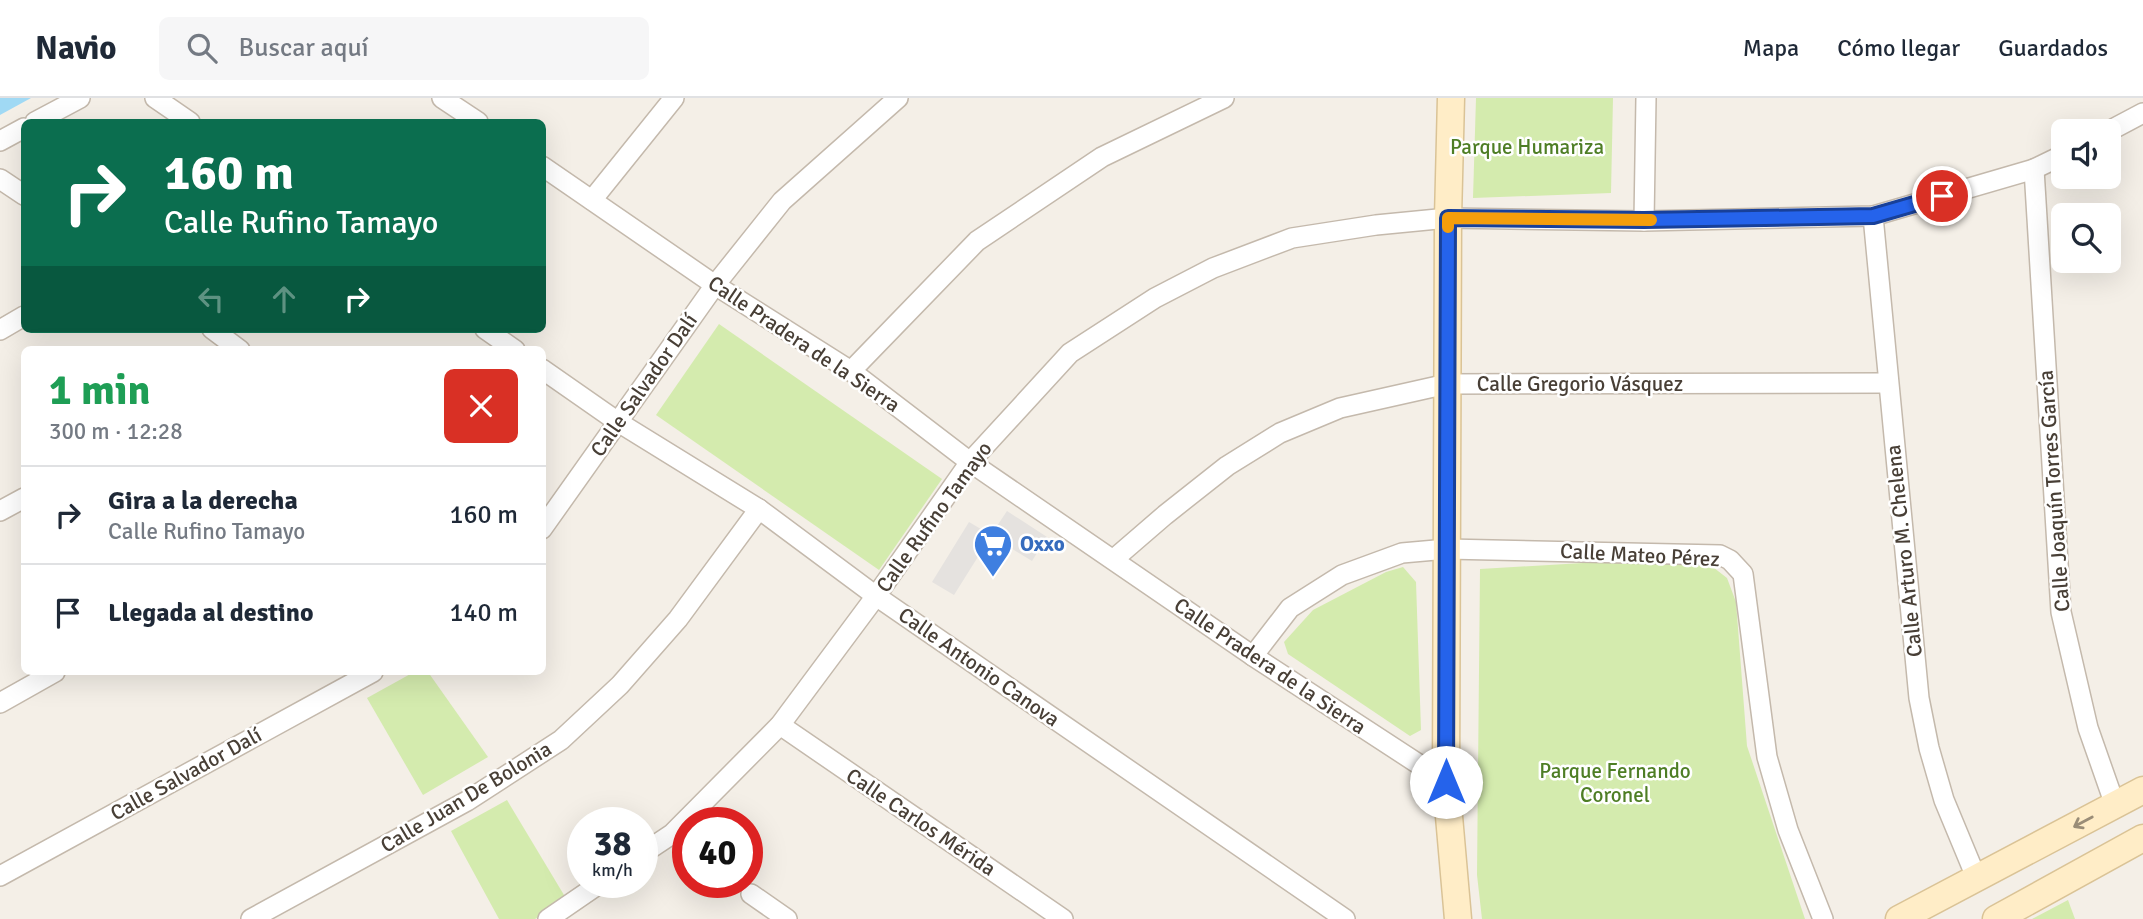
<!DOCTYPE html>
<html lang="es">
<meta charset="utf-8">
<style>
body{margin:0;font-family:Signika,sans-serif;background:#f6f6f7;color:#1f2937;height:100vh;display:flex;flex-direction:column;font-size:26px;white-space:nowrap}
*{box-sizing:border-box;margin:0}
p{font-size:23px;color:#747a83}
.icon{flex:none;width:38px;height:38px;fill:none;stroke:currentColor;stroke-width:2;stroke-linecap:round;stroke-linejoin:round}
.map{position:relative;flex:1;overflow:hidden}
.sheet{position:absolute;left:21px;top:248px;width:525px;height:329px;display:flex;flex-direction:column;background:#fff;border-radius:10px;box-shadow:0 7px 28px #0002}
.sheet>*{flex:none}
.hud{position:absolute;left:21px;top:21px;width:525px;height:214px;border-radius:10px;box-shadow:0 7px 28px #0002;background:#0b6e4f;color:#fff;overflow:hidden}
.buttons{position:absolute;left:2051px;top:21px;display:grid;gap:14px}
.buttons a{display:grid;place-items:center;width:70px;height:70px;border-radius:10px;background:#fff;box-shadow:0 7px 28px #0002;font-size:35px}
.speed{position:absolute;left:567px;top:709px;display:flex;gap:14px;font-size:35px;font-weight:700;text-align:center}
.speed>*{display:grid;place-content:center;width:91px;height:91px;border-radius:50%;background:#fff;box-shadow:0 7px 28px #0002;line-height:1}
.speed small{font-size:18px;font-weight:400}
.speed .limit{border:10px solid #d22;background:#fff;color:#111}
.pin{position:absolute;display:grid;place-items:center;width:60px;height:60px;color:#fff;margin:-30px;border:4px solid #fff;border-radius:50%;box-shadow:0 2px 7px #0007}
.me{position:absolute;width:77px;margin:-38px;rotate:0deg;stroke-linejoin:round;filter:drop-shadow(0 0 5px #0008)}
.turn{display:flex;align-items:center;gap:24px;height:147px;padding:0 28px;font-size:32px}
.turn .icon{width:91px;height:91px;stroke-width:2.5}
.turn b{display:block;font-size:49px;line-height:60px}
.lanes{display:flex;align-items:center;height:66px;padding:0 28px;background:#0003;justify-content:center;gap:35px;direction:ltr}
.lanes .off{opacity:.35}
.round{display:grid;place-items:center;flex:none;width:74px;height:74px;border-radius:10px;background:#f6f6f7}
.summary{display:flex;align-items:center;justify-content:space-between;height:119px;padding:0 28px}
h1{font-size:42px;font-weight:700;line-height:52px;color:#1e9e55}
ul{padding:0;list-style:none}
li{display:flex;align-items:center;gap:21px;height:98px;padding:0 28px;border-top:2px solid #e0e1e3}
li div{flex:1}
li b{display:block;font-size:26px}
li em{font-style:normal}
header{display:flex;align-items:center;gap:42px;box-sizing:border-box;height:98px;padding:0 35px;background:#fff;border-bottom:2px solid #e0e1e3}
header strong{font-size:33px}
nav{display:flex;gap:38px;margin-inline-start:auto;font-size:24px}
.search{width:490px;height:63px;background:#f6f6f7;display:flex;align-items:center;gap:18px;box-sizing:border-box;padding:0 24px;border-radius:10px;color:#747a83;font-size:26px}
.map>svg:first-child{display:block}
.green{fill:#d4ebae}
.parking{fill:#e5e2df}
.water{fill:#a0d9f4}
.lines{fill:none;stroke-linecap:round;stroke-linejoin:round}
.street-casing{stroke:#c4b9ac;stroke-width:22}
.secondary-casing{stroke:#dac396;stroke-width:29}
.street{stroke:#fff;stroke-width:19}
.secondary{stroke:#ffedc7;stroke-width:26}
.oneway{stroke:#9a8d77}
.route-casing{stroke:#184099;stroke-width:18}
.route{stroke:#2563eb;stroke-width:12}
.slow{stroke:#f59e0b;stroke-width:12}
.labels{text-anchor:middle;stroke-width:5;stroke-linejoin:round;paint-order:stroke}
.park-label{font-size:21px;fill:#4e7e25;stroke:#fff}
.street-label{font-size:21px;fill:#483f36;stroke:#fff}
.shop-label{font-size:21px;font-weight:bold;fill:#366cbe;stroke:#fff;text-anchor:start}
</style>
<header>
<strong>Navio</strong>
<div class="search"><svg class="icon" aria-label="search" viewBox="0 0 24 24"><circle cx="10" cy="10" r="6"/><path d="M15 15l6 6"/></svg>Buscar aquí</div>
<nav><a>Mapa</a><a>Cómo llegar</a><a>Guardados</a></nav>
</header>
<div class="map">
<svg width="2143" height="821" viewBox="0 0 2143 821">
<rect width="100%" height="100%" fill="#f4efe7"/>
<g class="green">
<path d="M1476 0H1613L1611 95 1473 100Z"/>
<path d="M719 226 942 381 879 472 656 317Z"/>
<path d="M1683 459 1709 466 1727 480 1736 504 1747 648 1805 821H1482L1477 777 1480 471Z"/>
<path d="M1403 469 1416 484 1421 632 1410 638 1288 556 1284 544 1313 512 1386 474Z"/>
<path d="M414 574H428L488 659 423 697 367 600Z"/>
<path d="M507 702 567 802 535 821H499L451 733Z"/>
<path d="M2068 802 2075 821H2032Z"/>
</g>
<path class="parking" d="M1007 413 1047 439 1032 463 991 438 954 497 932 484 969 424 991 437Z"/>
<path class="water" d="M0 0H31L0 17Z"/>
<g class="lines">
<g class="street-casing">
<g id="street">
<path d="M155 0 190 24"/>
<path d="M442 0 478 24"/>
<path d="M35 24 80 0"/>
<path d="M2109 33 2143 15"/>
<path d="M0 43 24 30"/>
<path d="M542 68 715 187 851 273 970 364 1253 558 1446 684"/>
<path d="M2034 71 2061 514 2088 630 2115 707"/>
<path d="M0 81 24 97"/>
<path d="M592 102 674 0"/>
<path d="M1873 118 1919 600 1929 650 1944 702 1976 779"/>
<path d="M1644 123 1646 0"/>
<path d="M212 231 240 252"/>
<path d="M485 231 515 252"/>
<path d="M0 232 24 218"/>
<path d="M542 271 618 324 759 411 876 498 1345 821"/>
<path d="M851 273 977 143 1102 59 1224 0"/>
<path d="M0 413 24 400"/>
<path d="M542 431 715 187 782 103 898 0"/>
<path d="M1114 461 1165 417 1227 368 1280 335 1340 310 1447 286 1888 285"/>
<path d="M1253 558 1290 510 1342 477 1402 455 1447 451 1720 457 1730 462 1743 476 1767 659 1788 732 1823 821"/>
<path d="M0 605 55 574"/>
<path d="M780 627 1063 821"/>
<path d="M642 756 672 736 780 627 876 498 970 364 1070 255 1155 200 1213 170 1292 140 1376 127 1448 120 1644 123 1873 118 2034 71 2063 57"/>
<path d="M0 778 373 574"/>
<path d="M751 796 787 821"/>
<path d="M251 821 467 703 561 642 620 587 678 521 759 411"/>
<path d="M548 821 602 784"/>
</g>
</g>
<g class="secondary-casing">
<g id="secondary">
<path d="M1451 0 1448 120 1446 684 1458 821"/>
<path d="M1899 821 2143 692"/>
<path d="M1996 821 2143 740"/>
</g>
</g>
<use href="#street" class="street"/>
<use href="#secondary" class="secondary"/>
</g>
<defs><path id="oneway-shaft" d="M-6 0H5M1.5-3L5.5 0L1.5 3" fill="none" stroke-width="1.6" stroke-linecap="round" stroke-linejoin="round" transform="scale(1.75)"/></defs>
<use class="oneway" href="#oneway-shaft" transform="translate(2083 724) rotate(152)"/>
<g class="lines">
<g class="route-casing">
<path id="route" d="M1446 684 1448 120 1644 122 1873 118 1942 98"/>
</g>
<use href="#route" class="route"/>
<path class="slow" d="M1448 129V120L1651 122"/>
</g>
<defs>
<g id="supermarket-pin" transform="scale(2.0125)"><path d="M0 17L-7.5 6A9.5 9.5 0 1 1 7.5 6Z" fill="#3f7fe0" stroke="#fff"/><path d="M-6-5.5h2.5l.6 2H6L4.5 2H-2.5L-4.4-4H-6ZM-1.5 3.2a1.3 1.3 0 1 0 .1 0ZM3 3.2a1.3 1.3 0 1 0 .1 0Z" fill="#fff"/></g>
</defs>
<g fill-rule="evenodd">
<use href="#supermarket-pin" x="993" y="446"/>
</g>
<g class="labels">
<g class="park-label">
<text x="1527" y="56">Parque Humariza</text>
<text x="1615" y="680">Parque Fernando<tspan x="1615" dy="24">Coronel</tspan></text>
</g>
<g class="street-label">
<text transform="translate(804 246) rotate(34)" y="7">Calle Pradera de la Sierra</text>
<text x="1580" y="293">Calle Gregorio Vásquez</text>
<text transform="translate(644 287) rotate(-55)" y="7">Calle Salvador Dalí</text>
<text transform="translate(2054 393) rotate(-94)" y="7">Calle Joaquín Torres García</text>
<text transform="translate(934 419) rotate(-54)" y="7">Calle Rufino Tamayo</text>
<text transform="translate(1904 453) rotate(-96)" y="7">Calle Arturo M. Chelena</text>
<text transform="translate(1640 457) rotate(3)" y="7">Calle Mateo Pérez</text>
<text transform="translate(1270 568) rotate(34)" y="7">Calle Pradera de la Sierra</text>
<text transform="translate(979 569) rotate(35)" y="7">Calle Antonio Canova</text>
<text transform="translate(186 676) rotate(-29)" y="7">Calle Salvador Dalí</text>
<text transform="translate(466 699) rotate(-31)" y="7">Calle Juan De Bolonia</text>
<text transform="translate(921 724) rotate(34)" y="7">Calle Carlos Mérida</text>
</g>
<g class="shop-label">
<text x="1020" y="453">Oxxo</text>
</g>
</g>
</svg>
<div class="buttons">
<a><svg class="icon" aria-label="sound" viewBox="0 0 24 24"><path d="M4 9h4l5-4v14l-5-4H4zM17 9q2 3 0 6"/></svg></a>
<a><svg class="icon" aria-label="search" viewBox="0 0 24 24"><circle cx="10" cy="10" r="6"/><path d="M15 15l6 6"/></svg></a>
</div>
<div class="speed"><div>38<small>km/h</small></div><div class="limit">40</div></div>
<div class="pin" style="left:1942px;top:98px;background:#d93025"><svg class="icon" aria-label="arrive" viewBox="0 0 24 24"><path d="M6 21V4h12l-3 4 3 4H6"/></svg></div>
<svg class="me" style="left:1446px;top:684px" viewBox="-20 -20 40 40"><circle r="19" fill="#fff"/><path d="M0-13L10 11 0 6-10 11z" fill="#2563eb"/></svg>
<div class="hud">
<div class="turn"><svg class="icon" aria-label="right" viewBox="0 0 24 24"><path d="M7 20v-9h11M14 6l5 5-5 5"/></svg><div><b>160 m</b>Calle Rufino Tamayo</div></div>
<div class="lanes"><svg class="icon off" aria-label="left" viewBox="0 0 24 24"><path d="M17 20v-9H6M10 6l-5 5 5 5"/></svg><svg class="icon off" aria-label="ahead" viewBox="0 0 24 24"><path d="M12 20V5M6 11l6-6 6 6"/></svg><svg class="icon" aria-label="right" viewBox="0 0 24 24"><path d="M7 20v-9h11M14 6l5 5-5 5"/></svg></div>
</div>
<section class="sheet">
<div class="summary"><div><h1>1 min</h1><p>300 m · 12:28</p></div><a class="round" style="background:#d93025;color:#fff"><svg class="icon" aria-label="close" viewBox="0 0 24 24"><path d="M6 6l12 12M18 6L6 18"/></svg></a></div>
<ul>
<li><svg class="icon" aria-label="right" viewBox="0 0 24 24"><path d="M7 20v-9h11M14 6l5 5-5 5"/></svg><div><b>Gira a la derecha</b><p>Calle Rufino Tamayo</p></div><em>160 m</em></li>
<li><svg class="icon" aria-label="arrive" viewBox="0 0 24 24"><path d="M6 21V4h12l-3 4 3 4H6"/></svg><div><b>Llegada al destino</b></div><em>140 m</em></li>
</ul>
</section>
</div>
